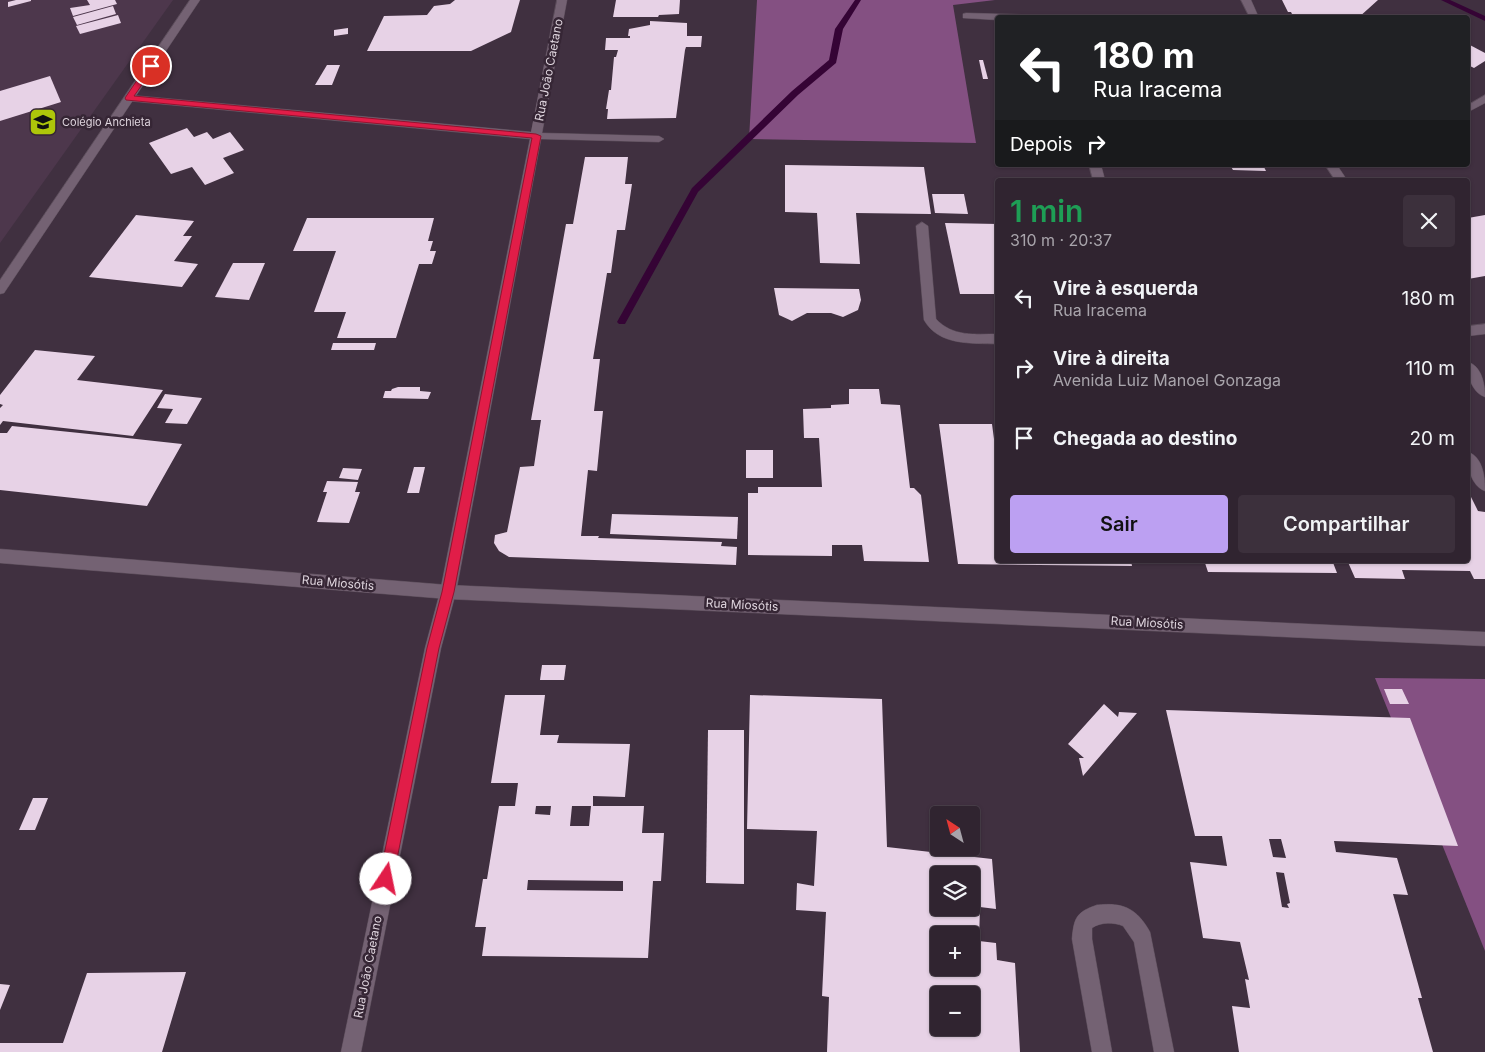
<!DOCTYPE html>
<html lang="pt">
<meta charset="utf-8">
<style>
body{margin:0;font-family:Inter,sans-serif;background:#3c303c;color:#f1f3f6;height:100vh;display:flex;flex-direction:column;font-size:19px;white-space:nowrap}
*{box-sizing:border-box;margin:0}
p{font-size:16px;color:#a8a4ab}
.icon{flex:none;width:28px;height:28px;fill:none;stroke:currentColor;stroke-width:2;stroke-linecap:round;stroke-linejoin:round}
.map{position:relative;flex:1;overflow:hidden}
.sheet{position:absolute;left:995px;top:178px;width:475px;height:385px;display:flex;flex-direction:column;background:#302430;border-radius:5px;box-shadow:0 1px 4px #0004,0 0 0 1px #4b414c}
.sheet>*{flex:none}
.top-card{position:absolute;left:995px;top:15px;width:475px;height:152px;border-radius:5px;box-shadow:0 1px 4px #0004,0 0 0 1px #4b414c;background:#202124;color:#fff;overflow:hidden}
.needle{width:32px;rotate:324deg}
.tools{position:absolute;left:930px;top:806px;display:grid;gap:10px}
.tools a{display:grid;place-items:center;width:50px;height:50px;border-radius:5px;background:#302430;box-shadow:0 1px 4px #0004,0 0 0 1px #4b414c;font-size:25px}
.pin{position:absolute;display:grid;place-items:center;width:42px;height:42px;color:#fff;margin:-21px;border:2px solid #fff;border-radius:50%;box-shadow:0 1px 5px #0007}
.me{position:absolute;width:55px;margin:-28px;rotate:11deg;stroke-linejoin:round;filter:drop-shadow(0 0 4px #0008)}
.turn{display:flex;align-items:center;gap:18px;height:105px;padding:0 15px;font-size:22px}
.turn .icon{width:65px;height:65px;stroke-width:2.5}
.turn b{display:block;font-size:35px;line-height:42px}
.then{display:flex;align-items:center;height:48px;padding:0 15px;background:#0003;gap:10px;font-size:19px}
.round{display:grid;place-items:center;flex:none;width:52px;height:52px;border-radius:5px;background:#3c303c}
.head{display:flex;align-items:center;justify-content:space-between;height:85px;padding:0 15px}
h1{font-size:30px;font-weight:600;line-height:38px;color:#1e9e55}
.button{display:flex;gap:10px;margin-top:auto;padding:10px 15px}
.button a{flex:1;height:58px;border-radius:5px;background:#bca0f2;color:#111;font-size:20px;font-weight:600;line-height:58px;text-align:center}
.button a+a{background:#3c303c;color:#f1f3f6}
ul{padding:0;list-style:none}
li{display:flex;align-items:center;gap:15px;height:70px;padding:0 15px}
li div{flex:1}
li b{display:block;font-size:19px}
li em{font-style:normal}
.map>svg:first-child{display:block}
.built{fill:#4d374c}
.forest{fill:#845082}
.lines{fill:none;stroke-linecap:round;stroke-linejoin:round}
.stream{fill:#350435;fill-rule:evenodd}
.building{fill:#e7d2e6;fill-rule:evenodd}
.lane-casing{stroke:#5b4d5a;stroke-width:1}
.street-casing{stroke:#5b4d5a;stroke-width:1}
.secondary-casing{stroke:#5b4d5a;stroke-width:1}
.lane{fill:#746273;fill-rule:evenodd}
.street{fill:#746273;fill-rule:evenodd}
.secondary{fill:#746273;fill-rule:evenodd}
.route{fill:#e11d48;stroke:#92132f}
.labels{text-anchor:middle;stroke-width:5;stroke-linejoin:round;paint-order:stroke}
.far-poi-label{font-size:11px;fill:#dfd5de;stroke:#362635;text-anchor:start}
.street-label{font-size:12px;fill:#dfd5de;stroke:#362635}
</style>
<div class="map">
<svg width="1485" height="1052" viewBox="0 0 1485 1052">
<rect width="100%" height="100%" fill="#403040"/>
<path class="built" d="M0 0H173L0 243Z"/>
<g class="forest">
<path d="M757 0H995L953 5 976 143 749 139Z"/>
<path d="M1375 678 1485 679V951Z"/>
</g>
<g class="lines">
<g class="stream">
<path d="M855 0H861L843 29 836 63 798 95 698 192 625 324H619L617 322 692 188 792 91 829 60 835 29Z"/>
<path d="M1441 0H1450L1485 16V21Z"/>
</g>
</g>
<g class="building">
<path d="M16 0H31V1L8 7V2Z"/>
<path d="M87 0H115L117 4 73 16 70 8 90 5Z"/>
<path d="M455 0H520L511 32 471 51H367L384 16 427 15 434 6 450 4Z"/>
<path d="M616 0H680L679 14 659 15 658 17H613Z"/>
<path d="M1282 0H1378L1358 18H1294L1291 12H1288Z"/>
<path d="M113 6 116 14 77 25 73 17Z"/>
<path d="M118 15 121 23 80 34 76 26Z"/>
<path d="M650 21 687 23V36H702L701 47H686L685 50 676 118 607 119 608 109H606L609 90H611L614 57H616L618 50H605L606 38H630V36H628L629 29 650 25Z"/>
<path d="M348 28V34L334 36V30Z"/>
<path d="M1468 44 1485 53V61L1474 68 1468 65Z"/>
<path d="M979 60H983L988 79H983Z"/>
<path d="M327 65H340L332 85H315Z"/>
<path d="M50 76 61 102 0 121V91Z"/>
<path d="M187 128 194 137 207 132 213 139 230 132 244 150 223 158 234 173 205 185 192 167 171 174 149 143Z"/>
<path d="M585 157H628L625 184H632L625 230H617L611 273H607L593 359H600L594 411H603L597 471 588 470 581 536H599L598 538 722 542 721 546 737 547 736 565 509 557 499 551 494 543 495 535 507 532 520 467 534 466 541 420H531L566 224H573Z"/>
<path d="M785 165 924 167 931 214 856 213 860 264 820 263 817 213 785 212Z"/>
<path d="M1230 165H1263L1266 171 1233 170Z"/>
<path d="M932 194H964L968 214 935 213Z"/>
<path d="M136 215 194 221 183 236H192L174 261 198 264 182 287 89 277Z"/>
<path d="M1485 215V276L1468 279V218Z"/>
<path d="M307 218H434L428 241H433L430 251H436L432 264H419L396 338H337L346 312H314L336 251H293Z"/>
<path d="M945 223 998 224V294H960Z"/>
<path d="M233 263H265L249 300 215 297Z"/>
<path d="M774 288 859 289 861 300 858 310 843 317 831 313H807L792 321 779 315Z"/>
<path d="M333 343H376L374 350H331Z"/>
<path d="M35 350 95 356 77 380 163 390 133 436 3 421 0 425V408L3 405 0 404V395Z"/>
<path d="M398 387H420V391L431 392 428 399 383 398 385 391H391L392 389Z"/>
<path d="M849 389H879L881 404 900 405 910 488H914L921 495 929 562 864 561 862 545H832V556L748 555V493H758V487H822L819 438H804L803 409 831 408V405L849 404Z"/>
<path d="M165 394 202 398 187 424 165 423 173 409 157 408Z"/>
<path d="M939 424H992L994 439H998V560H1131L1132 566 958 564Z"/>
<path d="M12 426 118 437 182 444 147 506 0 490V433H7Z"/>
<rect x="746" y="450" width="27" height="28"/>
<path d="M414 467H425L419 493H407Z"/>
<path d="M343 468 362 469 358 480 339 478Z"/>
<path d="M327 481 358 482 355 492H360L349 523 317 522 327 492H323Z"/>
<path d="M1468 491 1478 511 1485 512V579H1474L1470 571 1402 570 1405 579 1355 578 1347 560H1468Z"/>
<path d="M612 514 738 517 737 539 610 534Z"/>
<path d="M1204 560H1332L1337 573 1208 572Z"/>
<path d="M542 665H566L564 680H540Z"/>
<path d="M1384 689H1402L1409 704H1390Z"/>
<path d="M505 695H545L540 735H559L557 743 630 744 625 797 593 796V806H644L642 833H664L661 881H653L648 958 482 956 486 927H475L483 879H487L499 806H515L518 783H491ZM536 806H551L550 815 535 814ZM572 806H591L589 826H570ZM528 880 623 881V891L527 890Z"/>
<path d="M750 695 882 699 887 847 992 859 996 909 980 907 979 941 996 943 997 960 1015 963 1020 1052H827L829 997 822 996 826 912 796 910 797 883 814 886 817 831 747 829ZM939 875H971V908H939ZM939 935H971V968H939ZM939 995H971V1028H939Z"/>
<path d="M1104 704 1118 717 1119 712 1137 713 1083 776 1079 758H1084L1068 744Z"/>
<path d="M1166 710 1410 718 1458 846 1334 841 1336 852 1397 858 1408 895 1393 894 1422 998H1418L1433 1052H1239L1232 1006 1250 1008 1245 979 1249 980 1240 942 1203 938 1190 862 1227 866 1222 836H1195ZM1269 839H1281L1286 858 1273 857ZM1276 872 1284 873 1290 903 1287 904 1289 908 1282 907Z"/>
<path d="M708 730H744V884L706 883Z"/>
<path d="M33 798H48L35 830H19Z"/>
<path d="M186 972 162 1052H0V1043H63L87 973Z"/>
<path d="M0 984 10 985 0 1010Z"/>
</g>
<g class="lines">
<g class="lane-casing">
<g id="lane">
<path d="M1089 165H1101L1105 180H1093Z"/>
<path d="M922 222 928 226 936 319C953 337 974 334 998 334V344C971 343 939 346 924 320L916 226Z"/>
<path d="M1468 452C1483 457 1485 477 1485 491 1471 486 1466 465 1468 452Z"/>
<path d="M1097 905C1124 902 1137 909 1150 932L1174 1052H1154L1134 942 1123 926C1114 922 1100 922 1092 928V939L1112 1052H1092L1072 939C1074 918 1076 912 1097 905Z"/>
</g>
</g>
<g class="street-casing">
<g id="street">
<path d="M557 0H567L542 133 659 136 664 139 659 142 541 139 456 592 441 648 361 1052H341L425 648 440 592 530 139 129 101 124 98 129 95 531 132Z"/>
<path d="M966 13 1040 15 1044 18H998V20L963 18V14Z"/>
<path d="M1485 95V103L1468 112V105Z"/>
<path d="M1485 324V334L1468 336V326Z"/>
</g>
</g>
<g class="secondary-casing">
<g id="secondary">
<path d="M190 0H200L4 293 0 294V280Z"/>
<path d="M1241 0H1251L1259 18H1250Z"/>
<path d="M1325 165H1337L1347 180H1335Z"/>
<path d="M1468 362C1482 366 1485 385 1485 397 1472 393 1466 374 1468 362Z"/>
<path d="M0 549 448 585 1485 632V646L448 599 0 563Z"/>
</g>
</g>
<use href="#lane" class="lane"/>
<use href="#street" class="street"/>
<use href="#secondary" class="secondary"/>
</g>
<path class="route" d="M151 63 155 66 134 96 536 134 541 136 454 592 439 648 393 879 391 884 386 886 381 884 379 879 427 648 442 592 532 138 126 100 125 98 148 64Z"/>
<defs>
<g id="school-square" transform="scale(1.4375)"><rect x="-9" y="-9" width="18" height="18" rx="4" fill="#aec60a" stroke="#362635"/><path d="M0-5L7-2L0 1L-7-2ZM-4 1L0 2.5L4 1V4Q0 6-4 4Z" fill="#111"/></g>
</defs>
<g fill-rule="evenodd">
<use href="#school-square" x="43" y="122"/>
</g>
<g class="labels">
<g class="far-poi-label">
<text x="62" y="126">Colégio Anchieta</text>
</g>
<g class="street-label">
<text transform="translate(549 70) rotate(-79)" y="4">Rua João Caetano</text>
<text transform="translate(338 583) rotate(5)" y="4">Rua Miosótis</text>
<text transform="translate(742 605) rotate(3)" y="4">Rua Miosótis</text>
<text transform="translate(1147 623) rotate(3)" y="4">Rua Miosótis</text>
<text transform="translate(368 967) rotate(-79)" y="4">Rua João Caetano</text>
</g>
</g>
</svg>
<div class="tools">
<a><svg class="needle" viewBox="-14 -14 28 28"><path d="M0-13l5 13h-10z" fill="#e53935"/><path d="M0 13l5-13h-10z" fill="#a8a4ab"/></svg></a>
<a><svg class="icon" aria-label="layers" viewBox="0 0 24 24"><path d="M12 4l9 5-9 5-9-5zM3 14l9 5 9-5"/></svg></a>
<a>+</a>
<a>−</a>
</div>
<div class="pin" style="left:151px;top:66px;background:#d93025"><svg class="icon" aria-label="arrive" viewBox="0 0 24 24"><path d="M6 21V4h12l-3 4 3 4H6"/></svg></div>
<svg class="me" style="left:386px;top:879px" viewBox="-20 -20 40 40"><circle r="19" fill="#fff"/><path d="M0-13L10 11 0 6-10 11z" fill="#e11d48"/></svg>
<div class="top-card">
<div class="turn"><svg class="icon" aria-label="left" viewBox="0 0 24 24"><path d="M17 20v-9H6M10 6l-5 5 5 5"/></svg><div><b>180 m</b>Rua Iracema</div></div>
<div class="then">Depois<svg class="icon" aria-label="right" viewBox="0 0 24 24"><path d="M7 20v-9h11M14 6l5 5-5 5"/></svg></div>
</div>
<section class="sheet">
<div class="head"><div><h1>1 min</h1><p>310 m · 20:37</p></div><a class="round"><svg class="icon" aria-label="close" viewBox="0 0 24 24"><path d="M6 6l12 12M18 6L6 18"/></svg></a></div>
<ul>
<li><svg class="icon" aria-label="left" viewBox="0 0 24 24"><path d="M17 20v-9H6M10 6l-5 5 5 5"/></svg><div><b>Vire à esquerda</b><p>Rua Iracema</p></div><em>180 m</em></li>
<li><svg class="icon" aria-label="right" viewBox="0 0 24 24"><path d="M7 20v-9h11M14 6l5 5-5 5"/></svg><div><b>Vire à direita</b><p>Avenida Luiz Manoel Gonzaga</p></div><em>110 m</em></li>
<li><svg class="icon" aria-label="arrive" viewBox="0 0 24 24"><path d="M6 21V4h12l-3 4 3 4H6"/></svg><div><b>Chegada ao destino</b></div><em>20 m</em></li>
</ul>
<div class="button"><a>Sair</a><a>Compartilhar</a></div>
</section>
</div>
